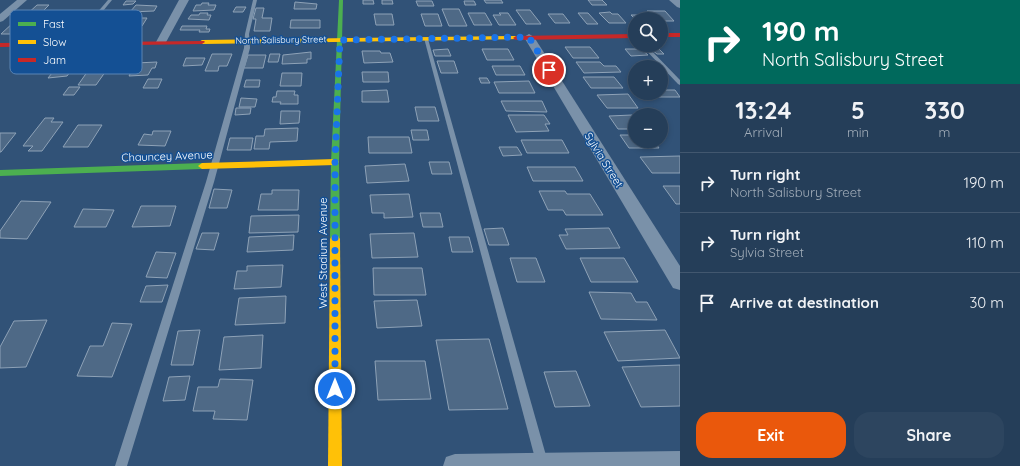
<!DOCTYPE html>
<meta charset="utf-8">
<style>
body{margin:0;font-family:Quicksand,sans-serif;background:#2d455f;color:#f1f3f6;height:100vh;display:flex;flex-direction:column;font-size:15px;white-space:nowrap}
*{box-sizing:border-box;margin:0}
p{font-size:13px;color:#a3aeba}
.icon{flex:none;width:22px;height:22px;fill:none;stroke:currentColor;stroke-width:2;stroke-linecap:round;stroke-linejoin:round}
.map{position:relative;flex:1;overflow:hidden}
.details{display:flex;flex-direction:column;background:#253e59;width:340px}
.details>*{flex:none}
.top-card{background:#00695c;color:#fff;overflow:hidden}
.controls{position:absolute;left:628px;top:12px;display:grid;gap:8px}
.controls a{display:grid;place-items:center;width:40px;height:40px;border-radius:50%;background:#253e59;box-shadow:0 2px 6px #0003,0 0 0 1px #42576f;font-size:20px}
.pin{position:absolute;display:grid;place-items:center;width:34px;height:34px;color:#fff;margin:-17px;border:2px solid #fff;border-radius:50%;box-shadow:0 1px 4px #0007}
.me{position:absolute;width:44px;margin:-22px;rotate:0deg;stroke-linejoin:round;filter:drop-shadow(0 0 3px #0008)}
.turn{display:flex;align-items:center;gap:14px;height:84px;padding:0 16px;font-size:18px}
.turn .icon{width:52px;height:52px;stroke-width:2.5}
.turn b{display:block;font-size:28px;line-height:34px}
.eta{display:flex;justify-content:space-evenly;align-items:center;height:68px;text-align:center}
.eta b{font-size:24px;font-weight:700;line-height:28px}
.primary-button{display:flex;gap:8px;margin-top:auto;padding:8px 16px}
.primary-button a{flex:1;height:46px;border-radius:16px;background:#ea580c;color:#fff;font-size:16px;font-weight:700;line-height:46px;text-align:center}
.primary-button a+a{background:#2d455f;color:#f1f3f6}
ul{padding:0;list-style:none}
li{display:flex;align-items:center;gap:12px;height:60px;padding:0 16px;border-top:1px solid #42576f}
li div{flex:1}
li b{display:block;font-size:15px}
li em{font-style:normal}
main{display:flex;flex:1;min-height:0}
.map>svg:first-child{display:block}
.building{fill:#4e6986;stroke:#8ea2b7}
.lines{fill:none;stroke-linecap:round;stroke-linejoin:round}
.lane{fill:#7a91a9;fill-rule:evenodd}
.street{fill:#7a91a9;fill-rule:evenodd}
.fast{fill:#4caf50;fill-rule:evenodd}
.slow{fill:#ffc107;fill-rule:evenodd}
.jam{fill:#c62828;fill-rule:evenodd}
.route{stroke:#1a73e8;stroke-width:7;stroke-dasharray:0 12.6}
.labels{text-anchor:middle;stroke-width:3;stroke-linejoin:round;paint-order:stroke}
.far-street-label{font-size:9px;fill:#fff;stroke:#145094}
.street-label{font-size:11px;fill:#fff;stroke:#145094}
.key{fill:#145094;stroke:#5a84b4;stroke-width:1}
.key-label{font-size:11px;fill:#fff}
</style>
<main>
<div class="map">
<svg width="680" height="466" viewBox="0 0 680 466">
<rect width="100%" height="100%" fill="#315277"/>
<g class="building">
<path d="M363 0H373L374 4H363Z"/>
<path d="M382 0H392L393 4H382Z"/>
<path d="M484 0H501L503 3H486Z"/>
<path d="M588 0H602L607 5H592Z"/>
<path d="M126 1H136L133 4 123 5Z"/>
<path d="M416 1H432L434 6H418Z"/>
<path d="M464 1H474L476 5H465Z"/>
<path d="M295 2 317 4 316 9H294Z"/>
<path d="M202 3H209L208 5H216L214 10 193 11 196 5H201Z"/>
<path d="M37 5H49L38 16H25Z"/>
<path d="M136 5 157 6 154 11 130 12Z"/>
<path d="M236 7H246L243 12H233Z"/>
<path d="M256 8H264L262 18H272L270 31H254L256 19H253Z"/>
<path d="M442 9H459L467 26H449Z"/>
<path d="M516 10H530L541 24H526Z"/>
<path d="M647 11H665L674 21H663L659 18H655Z"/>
<path d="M610 12 612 14H618L626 23H609L599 13Z"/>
<path d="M200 13H208L207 15H211L209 20 188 19 191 15H199Z"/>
<path d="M468 13H485L492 25H474Z"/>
<path d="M499 13H508L516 25H499L493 15H501Z"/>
<path d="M578 13H588L598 24H587Z"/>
<path d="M374 14H392L394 25H376Z"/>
<path d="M421 14H438L442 26H425Z"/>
<path d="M548 14H563L570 23H555Z"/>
<path d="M631 15H643L648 19H635Z"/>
<path d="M123 18H147L142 26H117Z"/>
<path d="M291 20H320V28H290Z"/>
<path d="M15 21H32L19 34H1Z"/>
<path d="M182 26H207L206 29H210L209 32H199L200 30H180Z"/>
<path d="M565 47H590L599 58H573Z"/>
<path d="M448 49 451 56H435L433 50Z"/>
<path d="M482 49H508L514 60H487Z"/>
<path d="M625 49H641L648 55 631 56Z"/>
<path d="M651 49H659L664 54H657Z"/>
<path d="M362 51H380L381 53H390L393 62 364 63Z"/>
<path d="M311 52V59H307V63L282 64 283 55Z"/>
<path d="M212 54H232L227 66H219L218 71H205Z"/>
<path d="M270 54H280L278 62H268Z"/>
<path d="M248 55H266L263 68H244Z"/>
<path d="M186 58H205L202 65 183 66Z"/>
<path d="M437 61H454L458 73H441Z"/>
<path d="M157 62 155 68H152L148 75 129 76 136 63Z"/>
<path d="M576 62H600L604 66H616L621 72 584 73Z"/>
<path d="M60 63H77L67 76 48 78Z"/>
<path d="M492 66H520L525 75H496Z"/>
<path d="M90 68H108L96 85H78Z"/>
<path d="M362 72H388L389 82H363Z"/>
<path d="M282 73H302L301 86H280Z"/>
<path d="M583 77H614L623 88H591Z"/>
<path d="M479 78H487L490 83H481Z"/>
<path d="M148 79H162L158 88H143Z"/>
<path d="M246 80H260L259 87H244Z"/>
<path d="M529 81 535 93H499L494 82Z"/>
<path d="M69 87H80L74 95H63Z"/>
<path d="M387 90 389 102H362V91Z"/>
<path d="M661 90H675L680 97H658L654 93H661Z"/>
<path d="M277 91H295L294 95H298V104H280L281 102H272L273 97H276Z"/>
<path d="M628 94 638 108H607L597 95Z"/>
<path d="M241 98 257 99 255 107H239Z"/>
<path d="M501 101H542L547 112 506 111Z"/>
<path d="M415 107H435L439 121H418Z"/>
<path d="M236 108H251L250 114 235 115Z"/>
<path d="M281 111H300L299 123 280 124Z"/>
<path d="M508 115H544L550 124H545L549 131 516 132Z"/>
<path d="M632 115 635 119V129H618L609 116Z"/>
<path d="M45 118H54L51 122H63L42 151H28L33 146H23Z"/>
<path d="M78 125H102L88 147H63Z"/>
<path d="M298 128 297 141 270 142 269 149H254L256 136H264L265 129Z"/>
<path d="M411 130H427L429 140H413Z"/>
<path d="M153 131H171L165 146 138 145 144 134 152 135Z"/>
<path d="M0 133H16L1 152H0Z"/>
<path d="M620 135H635V141H654L659 148H629Z"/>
<path d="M368 137H409L412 153H369Z"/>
<path d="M230 138H253L251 150H227Z"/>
<path d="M521 140H562L569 153H527Z"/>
<path d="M499 147H517L522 155 503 156Z"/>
<path d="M680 156V173H652L640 157Z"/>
<path d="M429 162H449L452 174H432Z"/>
<path d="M405 164 409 181 367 183 365 166Z"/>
<path d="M527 167H575L583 181H533Z"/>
<path d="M663 186H680V204H676Z"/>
<path d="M214 189 232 190 227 208H209Z"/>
<path d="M272 190H299L298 210H258L261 194H272Z"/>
<path d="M539 191H565L567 194H590L603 215H566L563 210H548Z"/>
<path d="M409 194 413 217 384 218V213H372L370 195Z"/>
<path d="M21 201 51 202 27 239 0 238V231Z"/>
<path d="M141 206H176L170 226 132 227Z"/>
<path d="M83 209 114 210 106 227H74Z"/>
<path d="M420 213H440L443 227H423Z"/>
<path d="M299 215 298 232 249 233 251 216Z"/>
<path d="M503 228 509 245H489L484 229Z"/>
<path d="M609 228 620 248 566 249 559 235H568L565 229Z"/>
<path d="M202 233H219L214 250 196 249Z"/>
<path d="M414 233 418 257 372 258 370 234Z"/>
<path d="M294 235 293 250 247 252 249 237Z"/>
<path d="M449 237H469L473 252H452Z"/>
<path d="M156 252 176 253 167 278 146 277Z"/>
<path d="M510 258H536L545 282H517Z"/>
<path d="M580 258H624L638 282H591Z"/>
<path d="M283 265 281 287 234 289 237 271H247V266Z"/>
<path d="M373 268H422L426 295H374Z"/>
<path d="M168 285 162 302H140L146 286Z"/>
<path d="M589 292 631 293 636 302H647L657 320 601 319Z"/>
<path d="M286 296 285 323 235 325 239 298Z"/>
<path d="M417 300 422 326 377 328 374 301Z"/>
<path d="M47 320 26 367 0 368V347L14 321Z"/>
<path d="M112 323 132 324 112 377 77 376 90 346H103Z"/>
<path d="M200 330 193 365H171L178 331Z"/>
<path d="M665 330 680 358 618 361 604 332Z"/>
<path d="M263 335 261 368 219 370 224 337Z"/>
<path d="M489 339 508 409 449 410 436 340Z"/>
<path d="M375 361H425L431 399 378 400Z"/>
<path d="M680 365V406L641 407 622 367Z"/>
<path d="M576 371 590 406 555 407 544 372Z"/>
<path d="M190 376 185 400 163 401 169 377Z"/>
<path d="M220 379 253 380 247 420 213 419 215 411H193L198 387H218Z"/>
</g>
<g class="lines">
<g class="lane">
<path d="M108 0H112L75 45H71V43Z"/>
<path d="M253 0H257L249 34 250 48 214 182 127 466H115L206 182 244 48 245 34Z"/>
<path d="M424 38 428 39 549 466H537Z"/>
<path d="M641 45H646L680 80V85L678 84Z"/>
</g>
<g class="street">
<path d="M17 0H27L3 21 0 22V14Z"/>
<path d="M179 0H189L165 44H157L156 42Z"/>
<path d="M669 0H680V8L677 7Z"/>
<path d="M529 34 534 37 680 266V290L673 288 524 37Z"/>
<path d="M680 451V466H443L446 457 455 454Z"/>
</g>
<g class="fast">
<path d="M339 0H343L339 162 340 239 338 242H332L330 239 331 162Z"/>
<path d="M202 163 206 166 202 169 0 176V170Z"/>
</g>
<g class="slow">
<path d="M516 36 519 38 518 39 202 44 199 42 202 40Z"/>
<path d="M335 159 339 162 335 165 202 169 198 166 202 163Z"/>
<path d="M335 235 338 236 340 239 342 466H328L330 239 332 236Z"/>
</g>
<g class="jam">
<rect x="661" y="33" width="19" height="4"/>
<path d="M635 34V38L516 40 513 38 516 36Z"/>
<path d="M204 41 205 42 202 44 0 47V43Z"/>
</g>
</g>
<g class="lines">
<path class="route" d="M335 389V162L340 40 529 37 549 70"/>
</g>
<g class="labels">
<g class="far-street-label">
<text transform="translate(281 40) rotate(-1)" y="3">North Salisbury Street</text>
</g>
<g class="street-label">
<text transform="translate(167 156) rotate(-2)" y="4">Chauncey Avenue</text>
<text transform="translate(604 160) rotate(58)" y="4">Sylvia Street</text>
<text transform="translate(323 253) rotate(-90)" y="4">West Stadium Avenue</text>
</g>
</g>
<rect x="10" y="10" width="132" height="64" rx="6" class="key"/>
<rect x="18" y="22" width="18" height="4" fill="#4caf50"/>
<rect x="18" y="40" width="18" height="4" fill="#ffc107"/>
<rect x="18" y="58" width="18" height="4" fill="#c62828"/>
<g class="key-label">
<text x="43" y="28">Fast</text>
<text x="43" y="46">Slow</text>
<text x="43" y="64">Jam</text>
</g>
</svg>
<div class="controls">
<a><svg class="icon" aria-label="search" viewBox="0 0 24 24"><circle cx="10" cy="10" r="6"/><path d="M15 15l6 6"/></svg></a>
<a>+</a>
<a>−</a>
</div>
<div class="pin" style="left:549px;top:70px;background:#d93025"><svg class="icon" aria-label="arrive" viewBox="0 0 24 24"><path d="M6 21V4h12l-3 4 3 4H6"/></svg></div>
<svg class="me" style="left:335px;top:389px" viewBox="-20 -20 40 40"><circle r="17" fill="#1a73e8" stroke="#fff" stroke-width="3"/><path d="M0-11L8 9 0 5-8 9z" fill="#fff"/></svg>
</div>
<section class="details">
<div class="top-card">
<div class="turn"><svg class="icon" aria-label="right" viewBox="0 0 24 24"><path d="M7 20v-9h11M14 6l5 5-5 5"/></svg><div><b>190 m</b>North Salisbury Street</div></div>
</div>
<div class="eta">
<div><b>13:24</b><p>Arrival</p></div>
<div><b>5</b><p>min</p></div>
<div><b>330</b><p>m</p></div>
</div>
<ul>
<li><svg class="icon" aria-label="right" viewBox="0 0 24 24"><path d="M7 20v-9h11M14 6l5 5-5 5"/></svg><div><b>Turn right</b><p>North Salisbury Street</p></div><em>190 m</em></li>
<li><svg class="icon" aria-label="right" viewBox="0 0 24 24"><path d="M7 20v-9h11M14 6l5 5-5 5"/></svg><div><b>Turn right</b><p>Sylvia Street</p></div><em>110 m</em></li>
<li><svg class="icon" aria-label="arrive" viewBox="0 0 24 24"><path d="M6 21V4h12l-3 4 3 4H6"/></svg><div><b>Arrive at destination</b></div><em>30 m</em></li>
</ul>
<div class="primary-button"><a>Exit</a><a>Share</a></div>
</section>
</main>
